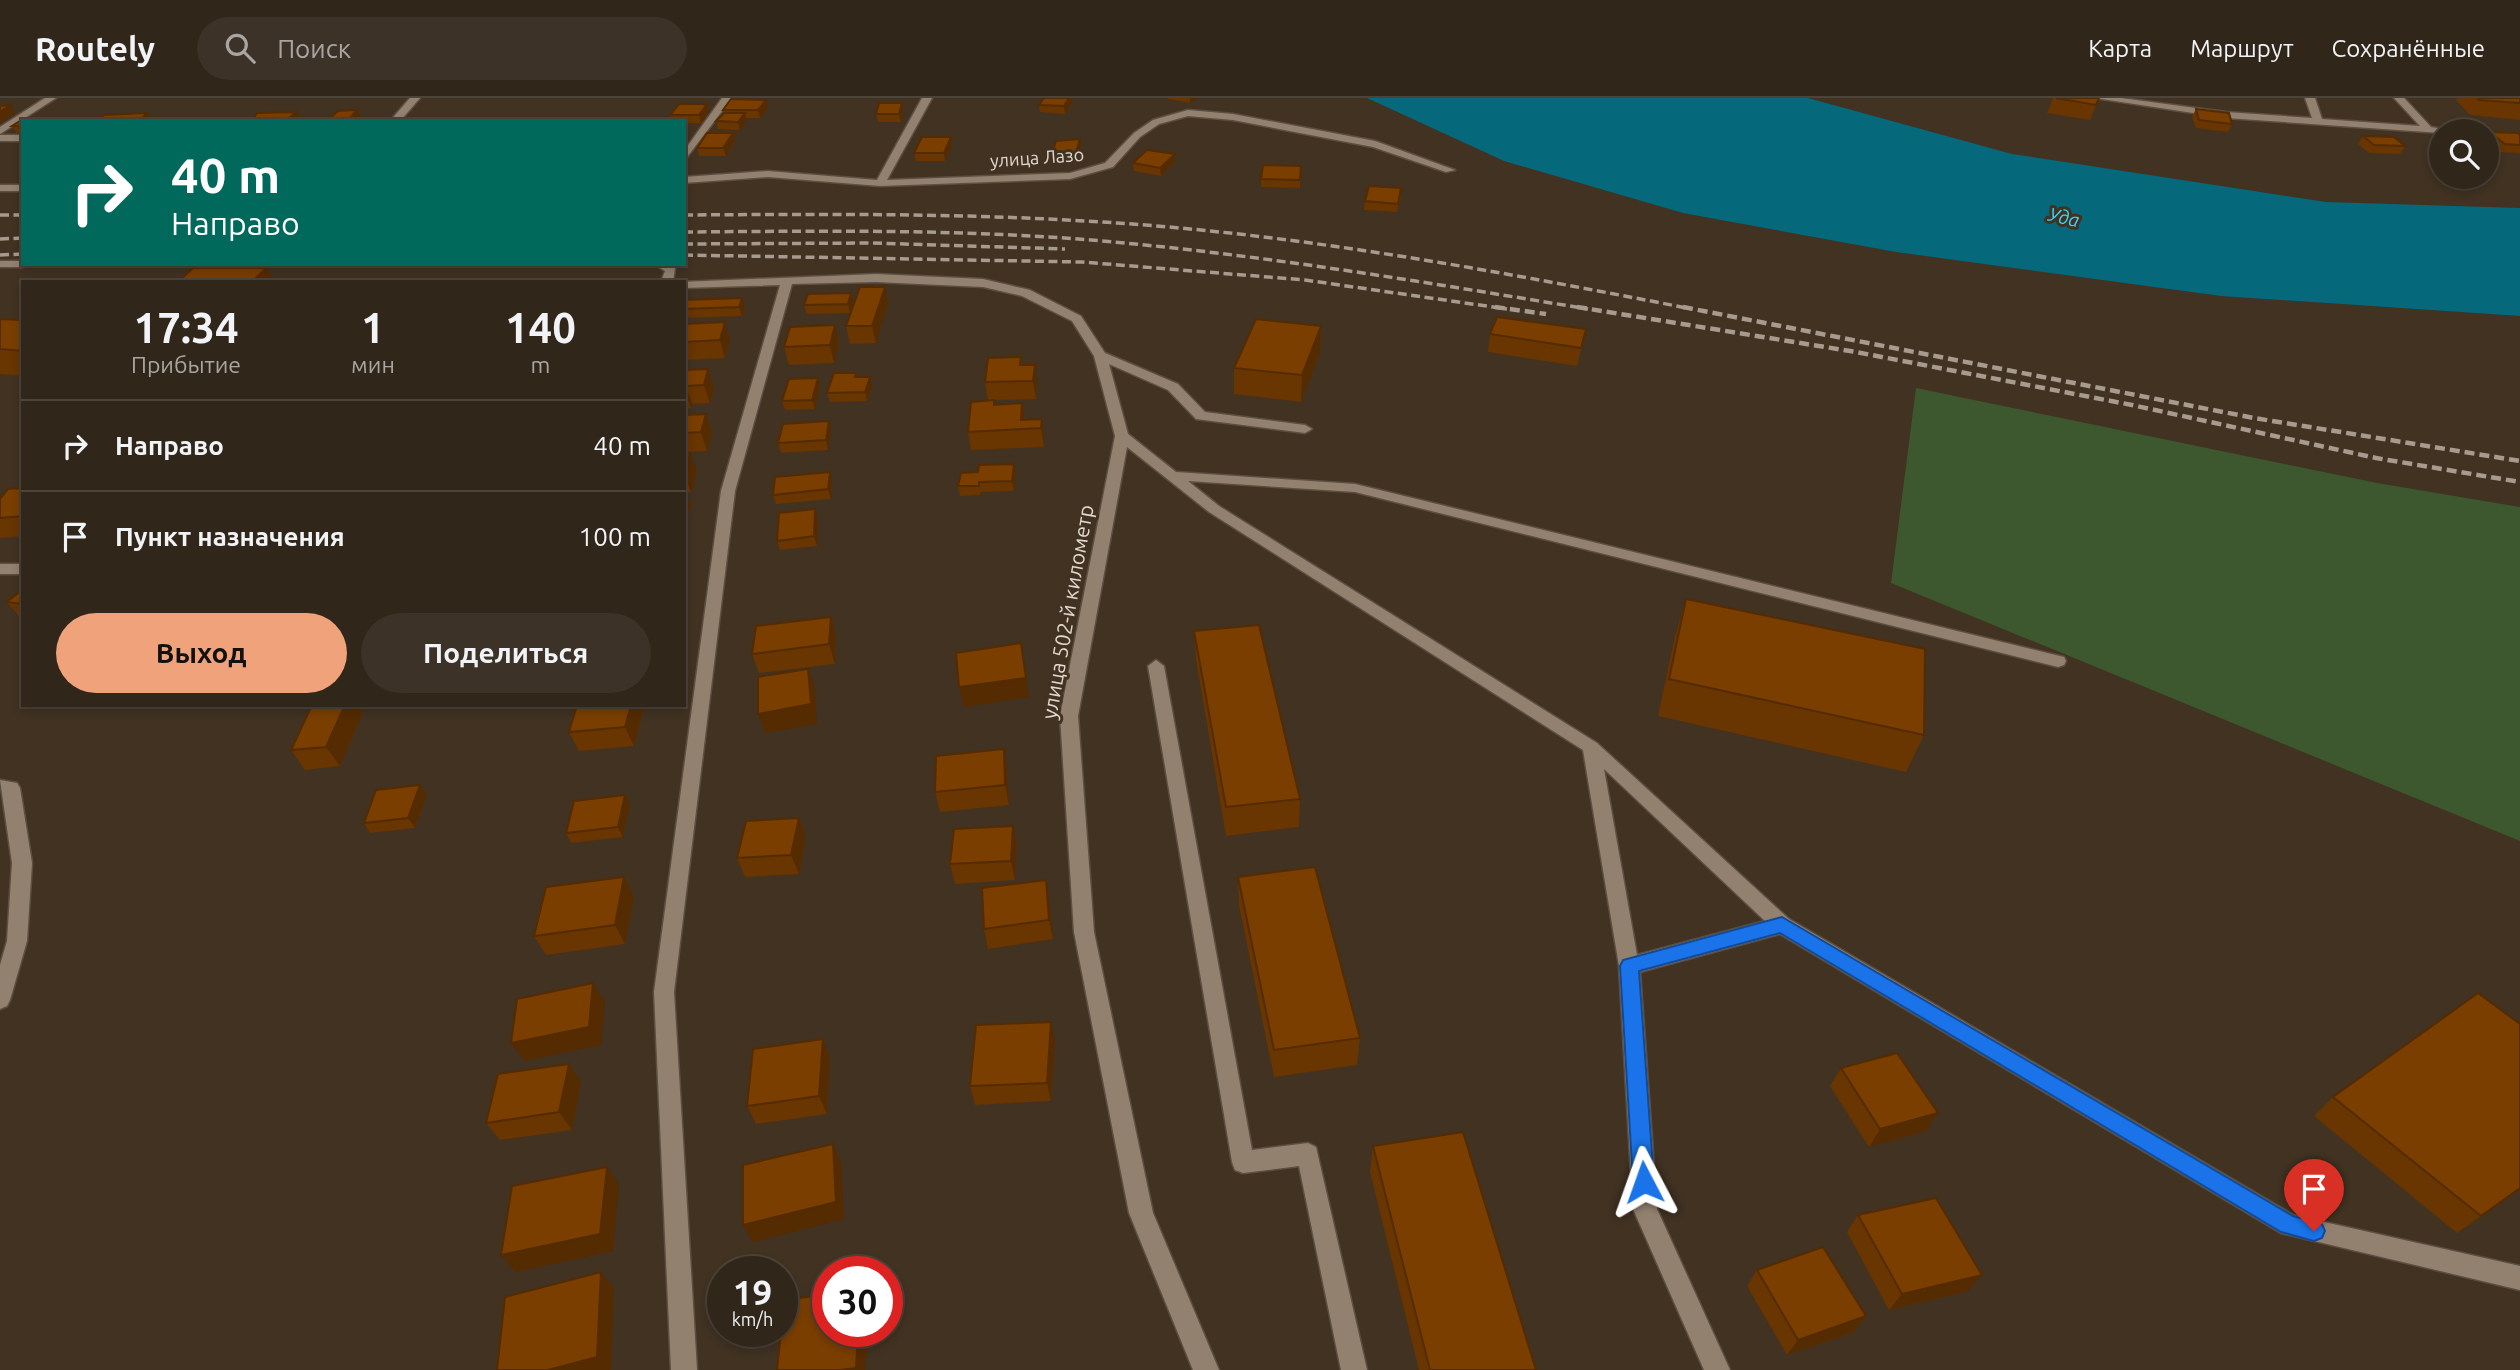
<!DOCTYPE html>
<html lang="ru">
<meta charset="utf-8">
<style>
body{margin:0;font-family:Ubuntu,sans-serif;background:#3d3227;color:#f1f3f6;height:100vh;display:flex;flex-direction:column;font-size:26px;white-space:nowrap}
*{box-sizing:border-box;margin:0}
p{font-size:23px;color:#a8a5a2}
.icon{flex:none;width:38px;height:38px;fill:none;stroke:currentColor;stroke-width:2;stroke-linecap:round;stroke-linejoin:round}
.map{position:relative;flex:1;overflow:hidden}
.details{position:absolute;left:21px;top:182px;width:665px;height:427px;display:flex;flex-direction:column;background:#31261a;border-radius:0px;box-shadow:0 4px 10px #0003,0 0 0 2px #4c4339}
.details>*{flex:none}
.banner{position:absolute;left:21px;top:21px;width:665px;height:147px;border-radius:0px;box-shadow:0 4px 10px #0003,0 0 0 2px #4c4339;background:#00695c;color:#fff;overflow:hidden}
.buttons{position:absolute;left:2429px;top:21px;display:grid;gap:14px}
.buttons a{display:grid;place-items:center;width:70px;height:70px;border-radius:50%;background:#31261a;box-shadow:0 4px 10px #0003,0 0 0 2px #4c4339;font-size:35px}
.speed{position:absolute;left:707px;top:1158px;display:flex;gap:14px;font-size:35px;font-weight:700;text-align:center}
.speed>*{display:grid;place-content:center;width:91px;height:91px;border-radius:50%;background:#31261a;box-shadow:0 4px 10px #0003,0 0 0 2px #4c4339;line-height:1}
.speed small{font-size:18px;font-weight:400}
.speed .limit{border:10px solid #d22;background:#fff;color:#111}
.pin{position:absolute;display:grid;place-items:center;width:60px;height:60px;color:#fff;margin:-72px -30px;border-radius:50% 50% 50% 0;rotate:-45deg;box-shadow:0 0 7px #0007}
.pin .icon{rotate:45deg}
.me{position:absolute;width:77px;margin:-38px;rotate:356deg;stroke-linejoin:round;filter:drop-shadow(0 0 5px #0008)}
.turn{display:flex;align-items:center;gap:24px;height:147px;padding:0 35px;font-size:32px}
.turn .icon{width:91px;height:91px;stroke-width:2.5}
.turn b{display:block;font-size:49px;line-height:60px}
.eta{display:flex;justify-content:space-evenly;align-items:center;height:119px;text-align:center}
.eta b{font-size:42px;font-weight:700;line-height:49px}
.action{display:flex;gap:14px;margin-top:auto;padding:14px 35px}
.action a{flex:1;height:80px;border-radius:42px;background:#f0a27a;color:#111;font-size:28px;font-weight:700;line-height:80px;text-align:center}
.action a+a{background:#3d3227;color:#f1f3f6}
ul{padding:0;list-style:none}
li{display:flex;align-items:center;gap:21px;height:91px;padding:0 35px;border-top:2px solid #4c4339}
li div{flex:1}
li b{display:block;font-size:26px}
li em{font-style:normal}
header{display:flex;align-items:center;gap:42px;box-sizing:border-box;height:98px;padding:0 35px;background:#31261a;border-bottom:2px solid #4c4339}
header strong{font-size:33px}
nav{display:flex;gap:38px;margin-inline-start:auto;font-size:24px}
.search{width:490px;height:63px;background:#3d3227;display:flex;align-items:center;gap:18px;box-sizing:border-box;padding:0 24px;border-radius:38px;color:#a8a5a2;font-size:26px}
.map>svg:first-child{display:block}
.green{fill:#3d572e}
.water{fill:#05687b}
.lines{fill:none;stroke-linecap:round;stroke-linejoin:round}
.minor-casing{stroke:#5c4e41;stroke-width:3}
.minor{fill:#93816f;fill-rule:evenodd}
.rail-far1{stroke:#a79b8f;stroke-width:3.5;stroke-dasharray:9 4.5;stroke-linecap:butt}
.rail{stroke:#a79b8f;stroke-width:4.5;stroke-dasharray:10 5;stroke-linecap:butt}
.wall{fill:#693501}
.shaded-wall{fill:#552b01}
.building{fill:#7a3e01;stroke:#552b01;stroke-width:2}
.route{fill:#1a73e8;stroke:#114b97;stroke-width:2}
.labels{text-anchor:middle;stroke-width:6;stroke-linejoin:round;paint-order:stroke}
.far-street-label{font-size:18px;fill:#e3d8cf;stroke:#413222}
.far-water-label{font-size:19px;font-style:italic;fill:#36d9fb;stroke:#413222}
.street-label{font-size:21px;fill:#e3d8cf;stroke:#413222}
</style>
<header>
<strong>Routely</strong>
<div class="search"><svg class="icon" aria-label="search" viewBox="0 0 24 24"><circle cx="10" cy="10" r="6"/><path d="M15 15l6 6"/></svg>Поиск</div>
<nav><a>Карта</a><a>Маршрут</a><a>Сохранённые</a></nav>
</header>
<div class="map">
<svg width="2520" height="1272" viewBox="0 0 2520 1272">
<rect width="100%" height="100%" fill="#413222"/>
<path class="green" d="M1916 290 2377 385 2520 409V743L1891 485Z"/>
<path class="water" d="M1367 0H1808L2012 56 2326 104 2520 110V218L2221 198 1896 154 1683 115 1504 63Z"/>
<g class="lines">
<g class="minor-casing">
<g id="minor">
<path d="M45 0H56L0 36V29Z"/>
<path d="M410 0H420L400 23H390Z"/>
<path d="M722 0H732L684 63V53Z"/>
<path d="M922 0H932L887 82 1070 75 1105 65 1134 35 1153 22 1188 12 1233 16 1375 43 1455 72 1446 74 1373 49 1233 22 1188 18 1159 26 1140 39 1113 69 1070 81 880 88 768 79 684 85V79L768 73 877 82Z"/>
<path d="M2095 0H2121L2226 14 2312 20 2305 0H2315L2322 21 2420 28 2394 0H2404L2431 29 2456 33 2441 35 2226 20Z"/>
<rect x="0" y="37" width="23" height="6"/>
<rect x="0" y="87" width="23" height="6"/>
<path d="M0 163H23V166H29L23 169H0Z"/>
<path d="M654 166H669L675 170 673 184H661L665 173Z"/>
<path d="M876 176 983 181 1030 192 1081 218 1105 255 1178 286 1205 314 1305 327 1312 331 1305 335 1196 321 1168 292 1109 266 1128 336 1176 374 1355 386 2064 559 2066 563 2064 567 2058 569 1355 394 1188 383 1219 408 1597 645 1789 821 2293 1117 2520 1168V1192L2281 1135 1780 836 1640 874 1657 1111 1730 1272H1704L1633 1111 1619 868 1583 652 1209 414 1127 349 1078 618 1094 834 1153 1115 1219 1272H1193L1129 1115 1074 834 1060 618 1115 338 1094 258 1072 223 1022 198 983 189 876 184 792 186 735 393 674 894 697 1272H671L654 894 721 393 780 187 684 190V184H680ZM1604 671 1765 823 1637 857Z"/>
<rect x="0" y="466" width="23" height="10"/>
<path d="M1156 562 1164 568 1252 1052 1308 1045 1316 1049 1367 1272H1341L1299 1068 1243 1075 1235 1072 1232 1064 1148 568Z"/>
<path d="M0 682 17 685 20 690 32 765 27 843 10 902 7 908 0 911V867L7 843 12 765Z"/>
</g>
</g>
<use href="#minor" class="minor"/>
<g class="rail-far1">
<path d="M0 117H23"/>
<path d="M684 117C829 116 973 115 1117 125 1310 138 1502 174 1692 211"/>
<path d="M684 134C820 133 955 131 1091 142 1258 156 1423 184 1588 211"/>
<path d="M0 141 23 140"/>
<path d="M684 146 872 145 1065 151"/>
<path d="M0 157 23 156"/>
<path d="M684 157 1082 164 1305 182 1507 211"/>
</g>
<g class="rail">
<path d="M1495 209 1546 216"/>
<path d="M1577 209 1856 254 2132 307 2376 360 2520 384"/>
<path d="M1683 209 2254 320 2520 363"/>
</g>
</g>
<g class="wall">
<path d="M1069 0H1072L1073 3 1065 16 1040 14 1039 7Z"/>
<path d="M1168 0H1197L1190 5 1168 1Z"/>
<path d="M2053 0H2099L2090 22 2047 15Z"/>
<path d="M2457 0H2520V22L2470 17 2456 2Z"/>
<path d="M766 2 768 10 760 20H746L747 23 740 32 718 31 716 23 724 15 723 12Z"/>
<path d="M902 5 903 13 901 24H878L876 16Z"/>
<path d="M707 6 709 13 701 25H684V23H672L670 17Z"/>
<path d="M2196 11 2232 26 2228 34 2196 30 2192 19Z"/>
<path d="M55 20 57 23H23V36H17L12 28 23 21Z"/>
<path d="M2489 34 2520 37V55L2500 54 2487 44V38Z"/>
<path d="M2363 38 2405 48 2400 56 2369 55 2358 46Z"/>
<path d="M735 43 726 58H699L697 50Z"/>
<path d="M952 47 945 63H916L914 55Z"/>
<path d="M1081 49 1076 66H1052L1051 58Z"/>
<path d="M1175 64 1161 78 1134 73 1133 65Z"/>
<path d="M1301 68 1300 90 1261 89V81Z"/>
<path d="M1401 99 1397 114 1364 112 1365 103Z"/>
<path d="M885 189 888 206 876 245 850 246 846 228Z"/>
<path d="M742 200 745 209 742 218 684 220V202Z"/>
<path d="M853 203 850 215 807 216 804 207Z"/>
<path d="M0 221 23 222V278L0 276Z"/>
<path d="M684 226 730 242 725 260 684 262Z"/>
<path d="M835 227 839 245 834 265 789 267 784 249Z"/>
<path d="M1321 228 1320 255 1301 304 1234 296V270Z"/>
<path d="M1490 236 1582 249 1577 268 1488 254Z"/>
<path d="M1021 259 1022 267 1037 285 1036 301 994 302 995 307 1022 305 1025 322 1042 321 1044 340V349L971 352 968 334 988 303 985 284Z"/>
<path d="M684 272 714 290 710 305 692 306 691 310 684 311Z"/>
<path d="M857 279 872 288 867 303 830 304 827 295Z"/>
<path d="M820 289 815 311 785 312 782 303Z"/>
<path d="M706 316 712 334 707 353 684 354V317Z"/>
<path d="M829 323 831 333 828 352 781 355 778 345Z"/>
<path d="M684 355 697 374 691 394H686L691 407 684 432Z"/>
<path d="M1014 366 1016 375 1014 393 981 394 980 397 960 398 958 388 978 374Z"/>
<path d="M832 383 831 401 776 406 773 397Z"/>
<path d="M23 390V438L0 440V401Z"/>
<path d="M818 420 817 448 780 452 777 443Z"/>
<path d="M23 491V523L7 504Z"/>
<path d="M1686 501 1924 637 1906 674 1658 618 1675 538Z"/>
<path d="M831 519 836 538 835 566 759 575 752 556Z"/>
<path d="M1194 533 1300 701 1299 729 1226 738 1196 561Z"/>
<path d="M312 607H357L363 615 340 668 305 672 291 652Z"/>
<path d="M631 607H643L644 609 634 648 579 653 569 634Z"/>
<path d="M1004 651 1007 671 1009 707 940 714 935 694Z"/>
<path d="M427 697 415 730 370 735 364 725Z"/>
<path d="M630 707 623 739 571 745 566 735Z"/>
<path d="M799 720 806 739 799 776 745 779 737 760Z"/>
<path d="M1013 728 1017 747 1015 782 955 786 950 766Z"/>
<path d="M624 779 634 799 625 846 546 857 534 838Z"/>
<path d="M1238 779 1360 940 1357 967 1274 979 1239 807Z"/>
<path d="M1046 782 1049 801 1053 841 988 851 984 831Z"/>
<path d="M1055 943 1051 1003 975 1007 970 988Z"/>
<path d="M830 960 827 1016 756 1026 747 1008Z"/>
<path d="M1841 970 1926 1033 1869 1049 1830 988Z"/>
<path d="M581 984 572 1032 500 1042 486 1025Z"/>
<path d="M2333 999 2520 1091 2457 1135 2314 1018Z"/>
<path d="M1373 1048 1536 1272H1419L1370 1074Z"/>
<path d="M1858 1117 1968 1193 1889 1212 1847 1134Z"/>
<path d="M1757 1172 1866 1218 1854 1234 1787 1257 1747 1188Z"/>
</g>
<g class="shaded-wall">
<path d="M1069 0H1072L1073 3 1065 16 1064 8Z"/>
<path d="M1190 0H1197L1190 5Z"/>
<path d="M766 2 768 10 760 20 758 12Z"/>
<path d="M902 5 903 13 901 24 899 16Z"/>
<path d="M707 6 709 13 701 25 699 17Z"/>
<path d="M10 7 15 15 0 25V14Z"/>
<path d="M357 12 361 20 358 23H348V22Z"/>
<path d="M296 14 300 22 299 23H286Z"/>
<path d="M147 15 152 23H139Z"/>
<path d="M745 15 747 23 740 32 738 24Z"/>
<path d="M733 35 735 43 726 58 723 50Z"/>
<path d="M951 39 952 47 945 63 944 55Z"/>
<path d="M1080 41 1081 49 1076 66 1075 58Z"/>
<path d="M1175 56V64L1161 78 1160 70Z"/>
<path d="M266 170 274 184H252Z"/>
<path d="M885 189 888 206 876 245 872 228Z"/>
<path d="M851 195 853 203 850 215 848 206Z"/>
<path d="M742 200 745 209 742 218 739 209Z"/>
<path d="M725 224 730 242 725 260 720 242Z"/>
<path d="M835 227 839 245 834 265 830 247Z"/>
<path d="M1321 228 1320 255 1301 304 1302 277Z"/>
<path d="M1035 267 1037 285 1036 301 1033 283Z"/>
<path d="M708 271 714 290 710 305 704 287Z"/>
<path d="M870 279 872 288 867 303 865 294Z"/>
<path d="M818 280 820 289 815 311 812 302Z"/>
<path d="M686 288 692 306 691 310 684 292Z"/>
<path d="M1022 305 1025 324 1021 322Z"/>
<path d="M706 316 712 334 707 353 701 334Z"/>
<path d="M1042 321 1044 340V349L1041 330Z"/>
<path d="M829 323 831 333 828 352 826 342Z"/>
<path d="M690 355 697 374 691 394 684 375Z"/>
<path d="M1014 366 1016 375 1014 393 1012 383Z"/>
<path d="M830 374 832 383 831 401 828 391Z"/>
<path d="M684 390 691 407 684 432Z"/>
<path d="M815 411 818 420 817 448 814 438Z"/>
<path d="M831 519 836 538 835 566 829 546Z"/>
<path d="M1021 545 1029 599 964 609 959 589Z"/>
<path d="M808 571 815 590 817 626 765 635 758 616Z"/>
<path d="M345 607H357L363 615 340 668 326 649Z"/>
<path d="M631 607H643L644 609 634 648 625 629Z"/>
<path d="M1004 651 1007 671 1009 707 1005 687Z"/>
<path d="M420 687 427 697 415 730 408 720Z"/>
<path d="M625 697 630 707 623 739 618 729Z"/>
<path d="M799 720 806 739 799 776 791 757Z"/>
<path d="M1013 728 1017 747 1015 782 1011 763Z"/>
<path d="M624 779 634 799 625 846 615 827Z"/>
<path d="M1046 782 1049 801 1053 841 1049 822Z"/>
<path d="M593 885 605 904 601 947 524 963 511 945Z"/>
<path d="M1051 924 1055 943 1051 1003 1047 985Z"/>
<path d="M823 941 830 960 827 1016 819 998Z"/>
<path d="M569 966 581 984 572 1032 559 1014Z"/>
<path d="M1938 1015 1926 1033 1869 1049 1880 1031Z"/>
<path d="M833 1046 841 1064 844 1121 753 1144 743 1127Z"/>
<path d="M607 1069 619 1086 613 1153 516 1174 501 1157Z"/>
<path d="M601 1174 614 1190 611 1272H548Z"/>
<path d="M1982 1177 1968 1193 1889 1212 1902 1196Z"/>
<path d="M1866 1218 1854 1234 1787 1257 1798 1242Z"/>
<path d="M858 1234H868L865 1272H857L856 1270Z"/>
</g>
<g class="building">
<path d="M1044 0H1069L1064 8 1039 7Z"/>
<path d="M2056 0H2099L2096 7Z"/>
<path d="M2478 0H2520V5L2479 2Z"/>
<path d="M731 1 766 2 758 12H723Z"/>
<path d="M879 5H902L899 16H876Z"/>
<path d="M679 6H707L699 17H670Z"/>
<path d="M10 7 0 14V8Z"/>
<path d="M2196 11 2229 15 2232 26 2199 22Z"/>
<path d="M357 12 348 22H328L338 13Z"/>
<path d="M296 14 286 23H252L257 15Z"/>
<path d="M147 15 139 23H97L104 17Z"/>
<path d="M724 15H745L738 24 716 23Z"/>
<path d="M55 20 51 23H23V28H12L23 21Z"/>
<path d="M2489 34 2518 35 2520 37V47L2505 46Z"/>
<path d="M707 35H733L723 50H697Z"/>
<path d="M2363 38 2394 39 2405 48 2374 47Z"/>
<path d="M922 39H951L944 55H914Z"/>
<path d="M1080 41 1075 58H1051L1056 43Z"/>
<path d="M1147 52 1175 56 1160 70 1133 65Z"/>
<path d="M1263 67 1301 68 1300 82 1261 81Z"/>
<path d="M1369 88 1401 90 1398 106 1365 103Z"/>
<path d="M193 170H266L252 184H178Z"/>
<path d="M860 189H885L872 228H846Z"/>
<path d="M851 195 848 206 804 207 808 196Z"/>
<path d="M742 200 739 209 684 211V202Z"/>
<path d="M1497 219 1586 231 1581 250 1490 236Z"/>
<path d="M0 221 23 222V253L0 251Z"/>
<path d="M1256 221 1321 228 1302 277 1234 270Z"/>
<path d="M725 224 720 242 684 244V226Z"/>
<path d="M835 227 830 247 784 249 790 229Z"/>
<path d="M1021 259 1020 267H1035L1033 283 985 284 988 260Z"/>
<path d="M708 271 704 287 686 288 684 292V272Z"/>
<path d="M834 275H856L855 279H870L865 294 827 295Z"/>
<path d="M818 280 812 302 782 303 789 281Z"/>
<path d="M994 302V307L1022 305 1021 322 1042 321 1041 330 968 334 971 304Z"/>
<path d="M706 316 701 334 684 335V317Z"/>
<path d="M829 323 826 342 778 345 783 326Z"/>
<path d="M684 355H690L684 374Z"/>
<path d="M1014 366 1012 383 979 384V388H958L961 375 978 374 979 367Z"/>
<path d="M830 374 828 391 773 397 775 379Z"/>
<path d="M23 390V418L0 420V401L8 391Z"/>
<path d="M815 411 814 438 777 443 779 415Z"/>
<path d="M23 491V506L7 504Z"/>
<path d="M1686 501 1925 551 1924 637 1669 581Z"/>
<path d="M831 519 829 546 752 556 756 528Z"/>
<path d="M1259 527 1300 701 1226 709 1194 533Z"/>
<path d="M1021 545 1026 580 959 589 956 555Z"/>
<path d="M808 571 811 606 758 616V579Z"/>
<path d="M312 607H345L326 649 291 652Z"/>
<path d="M577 607H631L625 629 569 634Z"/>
<path d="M1004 651 1005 687 935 694 936 658Z"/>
<path d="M420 687 408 720 364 725 376 692Z"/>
<path d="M625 697 618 729 566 735 574 703Z"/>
<path d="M799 720 791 757 737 760 746 723Z"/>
<path d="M1013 728 1011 763 950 766 954 731Z"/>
<path d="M1315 769 1360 940 1274 952 1238 779Z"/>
<path d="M624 779 615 827 534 838 546 789Z"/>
<path d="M1046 782 1049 822 984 831 982 790Z"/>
<path d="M593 885 589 929 511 945 517 901Z"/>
<path d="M2478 895 2520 926V1090L2481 1118 2333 999Z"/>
<path d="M1051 924 1047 985 970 988 976 927Z"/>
<path d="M823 941 819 998 747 1008 753 951Z"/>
<path d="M1897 955 1938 1015 1880 1031 1841 970Z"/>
<path d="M569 966 559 1014 486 1025 498 976Z"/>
<path d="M1463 1034 1536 1272H1430L1373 1048Z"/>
<path d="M833 1046 836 1104 743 1127V1067Z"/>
<path d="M607 1069 600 1136 501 1157 512 1088Z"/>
<path d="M1936 1100 1982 1177 1902 1196 1858 1117Z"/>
<path d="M1823 1149 1866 1218 1798 1242 1757 1172Z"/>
<path d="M601 1174 597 1259 548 1272H497L505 1199Z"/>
<path d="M828 1196V1234H858L856 1270 840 1272H777L781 1234H782L785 1202Z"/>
</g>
<path class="route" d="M1782 819 2293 1118 2322 1126 2325 1133 2322 1140 2314 1143 2281 1134 1780 835 1639 873 1654 1084 1651 1091 1644 1094 1636 1091 1633 1084 1620 868 1623 862Z"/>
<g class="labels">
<g class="far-street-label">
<text transform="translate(1037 60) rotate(-4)" y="6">улица Лазо</text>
</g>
<g class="far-water-label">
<text transform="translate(2064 119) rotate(13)" y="7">Уда</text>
</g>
<g class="street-label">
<text transform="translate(1068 514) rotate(-80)" y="7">улица 502-й километр</text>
</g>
</g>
</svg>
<div class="buttons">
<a><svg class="icon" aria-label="search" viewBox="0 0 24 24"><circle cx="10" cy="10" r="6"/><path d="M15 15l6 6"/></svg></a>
</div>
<div class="speed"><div>19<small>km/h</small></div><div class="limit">30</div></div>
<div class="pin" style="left:2314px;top:1133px;background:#d93025"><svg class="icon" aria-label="arrive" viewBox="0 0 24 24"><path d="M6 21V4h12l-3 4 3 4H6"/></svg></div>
<svg class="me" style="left:1644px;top:1084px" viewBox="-20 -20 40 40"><path d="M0-17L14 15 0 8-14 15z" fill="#1a73e8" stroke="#fff" stroke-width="4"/></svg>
<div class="banner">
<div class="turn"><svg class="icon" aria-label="right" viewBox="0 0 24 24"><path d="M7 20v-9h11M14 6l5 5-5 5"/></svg><div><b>40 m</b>Направо</div></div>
</div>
<section class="details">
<div class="eta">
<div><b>17:34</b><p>Прибытие</p></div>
<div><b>1</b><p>мин</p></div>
<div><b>140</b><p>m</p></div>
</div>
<ul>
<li><svg class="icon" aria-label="right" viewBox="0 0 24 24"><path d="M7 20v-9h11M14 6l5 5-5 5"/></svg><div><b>Направо</b></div><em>40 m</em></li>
<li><svg class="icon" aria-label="arrive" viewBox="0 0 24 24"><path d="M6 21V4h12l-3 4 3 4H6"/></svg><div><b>Пункт назначения</b></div><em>100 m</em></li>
</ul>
<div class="action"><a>Выход</a><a>Поделиться</a></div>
</section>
</div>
